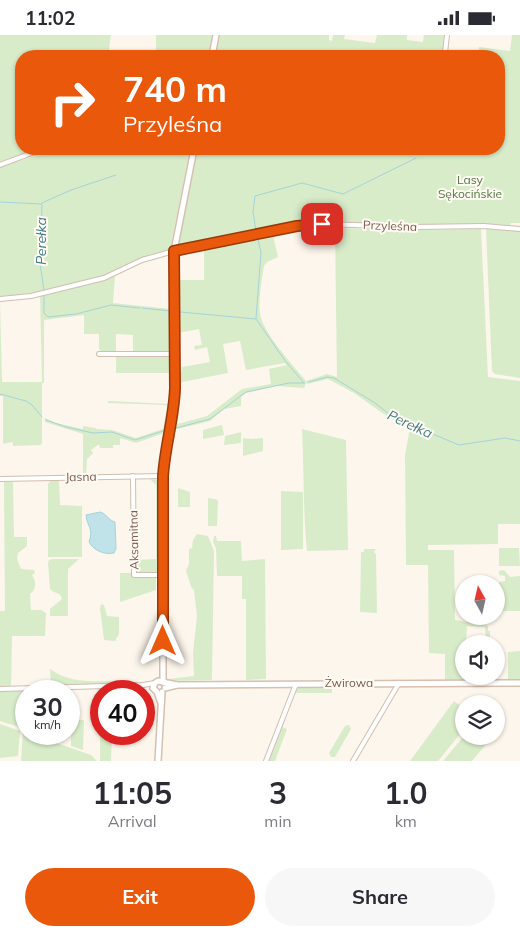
<!DOCTYPE html>
<meta charset="utf-8">
<style>
body{margin:0;font-family:Mulish,sans-serif;background:#f7f7f7;color:#2b2b33;height:100vh;display:flex;flex-direction:column;font-size:19px;white-space:nowrap}
*{box-sizing:border-box;margin:0}
p{font-size:16px;color:#7c7c81}
.icon{flex:none;width:28px;height:28px;fill:none;stroke:currentColor;stroke-width:2;stroke-linecap:round;stroke-linejoin:round}
.map{position:relative;height:726px;overflow:hidden}
.panel{display:flex;flex-direction:column;background:#fff;flex:1}
.panel>*{flex:none}
.banner{position:absolute;left:15px;top:15px;width:490px;height:105px;border-radius:20px;box-shadow:0 1px 4px #0004;background:#ea580c;color:#fff;overflow:hidden}
.needle{width:32px;rotate:352deg}
.controls{position:absolute;left:455px;top:540px;display:grid;gap:10px}
.controls a{display:grid;place-items:center;width:50px;height:50px;border-radius:50%;background:#fff;box-shadow:0 1px 4px #0004;font-size:25px}
.speed{position:absolute;left:15px;top:645px;display:flex;gap:10px;font-size:25px;font-weight:700;text-align:center}
.speed>*{display:grid;place-content:center;width:65px;height:65px;border-radius:50%;background:#fff;box-shadow:0 1px 4px #0004;line-height:1}
.speed small{font-size:12px;font-weight:400}
.speed .limit{border:8px solid #d22;background:#fff;color:#111}
.pin{position:absolute;display:grid;place-items:center;width:42px;height:42px;color:#fff;margin:-21px;border-radius:10px;box-shadow:0 2px 8px #0006}
.me{position:absolute;width:55px;margin:-28px;rotate:0deg;stroke-linejoin:round;filter:drop-shadow(0 0 4px #0008)}
.turn{display:flex;align-items:center;gap:18px;height:105px;padding:0 25px;font-size:22px}
.turn .icon{width:65px;height:65px;stroke-width:2.5}
.turn b{display:block;font-size:35px;line-height:42px}
.eta{display:flex;justify-content:space-evenly;align-items:center;height:85px;text-align:center}
.eta b{font-size:30px;font-weight:700;line-height:35px}
.button{display:flex;gap:10px;margin-top:auto;padding:10px 25px}
.button a{flex:1;height:58px;border-radius:30px;background:#ea580c;color:#fff;font-size:20px;font-weight:700;line-height:58px;text-align:center}
.button a+a{background:#f7f7f7;color:#2b2b33}
.status{display:flex;justify-content:space-between;align-items:center;height:35px;padding:0 25px;background:#fff;direction:ltr}
.status svg{height:14px;fill:currentColor}
.map>svg:first-child{display:block}
.green{fill:#d8ecc9}
.water{fill:#bfe3e8;stroke:#a5d3da}
.lines{fill:none;stroke-linecap:round;stroke-linejoin:round}
.stream{stroke:#a5d3da;stroke-width:1}
.street-casing{stroke:#d1beb0;stroke-width:6}
.secondary-casing{stroke:#d6c0b0;stroke-width:8}
.street{stroke:#fff;stroke-width:4}
.secondary{stroke:#fff;stroke-width:5}
.route-casing{stroke:#983908;stroke-width:12}
.route{stroke:#ea580c;stroke-width:9}
.labels{text-anchor:middle;stroke-width:4;stroke-linejoin:round;paint-order:stroke}
.park-label{font-size:12px;fill:#537a41;stroke:#fffaf3}
.street-label{font-size:12px;fill:#7a5c4d;stroke:#fffaf3}
.water-label{font-size:14px;font-style:italic;fill:#437c86;stroke:#fffaf3}
</style>
<div class="status"><b>11:02</b><svg viewBox="0 0 49 12"><path d="M0 12V9h3v3zM5 12V6h3v6zM10 12V3h3v9zM15 12V0h3v12zM26 1h20v11H26zM47 4h2v5h-2z"/></svg></div>
<div class="map">
<svg width="520" height="726" viewBox="0 0 520 726">
<rect width="100%" height="100%" fill="#fdf6ec"/>
<g class="green">
<path d="M0 0H111L108 21H21V114H45L27 117 0 127Z"/>
<path d="M156 0H212L208 21H128H156Z"/>
<path d="M220 0H329V5L332 6 333 0H345L344 4 375 8 377 0H407V5L423 7 424 0H444L443 21H216Z"/>
<path d="M512 0H520V188H511L510 191 305 187 231 201 179 213 178 212 198 114H499V21H478L479 12 510 16Z"/>
<path d="M67 114H190L170 215 104 241 31 260 0 264V132L32 122Z"/>
<path d="M335 193 418 195 481 194 488 342 520 346V489H498V509L428 510V515H454L455 585 475 588V581H486V590L488 591V596H490V609H486L485 592 467 591 466 609H464V641H475L473 646 445 645V619L429 618 428 530H406L405 420 410 393 388 382 354 358 328 344 307 349 305 346V352L303 353 277 351 246 358 241 362V371L224 374 210 386 173 395 174 390 207 381 242 354 271 349 269 334 287 330 285 328 246 335 240 306 223 309 228 338 182 347 179 345V337H182V332L210 327 207 312 195 315 194 311 202 310 199 294 178 298V245H204V215L273 200 278 222 267 227 264 231C262 241 258 267 260 278 262 297 293 330 306 346L327 339 337 342Z"/>
<path d="M486 194 520 196V343L495 339 492 336Z"/>
<path d="M115 240 113 268 171 274V279L169 281V315L167 316H133V300L116 299V316H101L99 314V299H84V280L44 285V348H42V407L41 410 13 411V407L3 409V361H0V265L2 347H42L40 260 65 254 68 255 71 252 99 245 104 246 105 244Z"/>
<path d="M116 321 167 322 169 323V338H116Z"/>
<path d="M108 366 171 369 167 397 136 408 120 403V410H113V413H100L99 409 91 415 93 418 87 424 86 440H83V399L45 387V383L56 388 83 394V391L96 393V394L112 395 136 403 163 394 167 372 166 370 108 368Z"/>
<path d="M222 390 224 400 203 404V395Z"/>
<path d="M302 394 346 405 348 515 307 516C303 475 304 435 302 394Z"/>
<path d="M241 397V408L224 410 225 401Z"/>
<path d="M243 403 251 404 263 403V416L243 421Z"/>
<path d="M150 444 159 445 161 457 159 538H136V525L156 524V450Z"/>
<path d="M50 446H59L60 470 82 471V522H48V449Z"/>
<path d="M4 447H13L14 502H27V511L18 518 17 524 21 534 34 535 35 538 32 540C36 546 37 554 30 559L31 575H41L46 578 45 601H12L11 652H0V576H5Z"/>
<path d="M178 453 190 457V472H178Z"/>
<path d="M281 456 303 457V514L281 515Z"/>
<path d="M208 463 218 465 217 491H208Z"/>
<path d="M197 499 208 501 214 516 212 645 170 646 168 644 194 641 193 617 197 581 194 555 191 552 186 535 189 529V514L192 513 193 505Z"/>
<path d="M214 501H216L217 506H241L242 526 265 524 266 644 246 645V564H242V541H217L216 513 213 507Z"/>
<path d="M499 513H519L520 531H499Z"/>
<path d="M364 514H376L374 517 376 519 377 578 360 577 361 517H364Z"/>
<path d="M52 524H79L68 534V581H50V574L62 564 61 561C58 557 53 558 50 554L48 528 49 525Z"/>
<path d="M504 535 510 542 520 541V576H499V547L505 546V541L499 540V536Z"/>
<path d="M120 538H133V542L156 541V555L120 567Z"/>
<path d="M101 569 104 570 107 581 119 582V599L115 606 104 605 100 573Z"/>
<path d="M520 616V644L508 645V617Z"/>
<path d="M50 634C70 649 95 646 119 646V648L57 651 51 649Z"/>
<path d="M297 651H332V658H293Z"/>
<path d="M113 652V656H101V699H112L111 726H100V653Z"/>
<path d="M67 654 70 655 69 675V656H26V694L0 686V656Z"/>
<path d="M454 666 464 674V694L438 726H410Z"/>
<path d="M71 684 84 685 83 715 71 711Z"/>
<path d="M0 689 20 696 18 721 0 723Z"/>
<path d="M349 690 351 694 335 722H331L329 718 345 691Z"/>
<path d="M280 691 287 694 275 726H268Z"/>
<path d="M23 696 26 699H31L91 720 97 726H21Z"/>
<path d="M464 701H493L472 726H443Z"/>
</g>
<path class="water" d="M100 477C107 479 108 485 115 487L116 514 114 518C105 520 94 516 89 507 94 493 87 492 86 480Z"/>
<g class="lines">
<g class="stream">
<path d="M423 119 429 116"/>
<path d="M0 167 42 169 40 229 44 255"/>
<path d="M42 168 71 155 116 140"/>
<path d="M256 196 253 177 255 161 302 148 343 159 416 123"/>
<path d="M44 260V278L48 282 76 279 111 270 140 273"/>
<path d="M142 273 171 276"/>
<path d="M180 277 256 284 286 327 304 348"/>
<path d="M256 284 261 217 257 201"/>
<path d="M309 347 327 342 334 343 375 368 394 383 459 410 505 403 520 406"/>
<path d="M0 359 26 366 32 370 42 382"/>
<path d="M46 385 66 392 93 398 112 397 135 405 166 395"/>
<path d="M176 393 210 384 246 357 289 348H305"/>
</g>
<g class="street-casing">
<g id="street">
<path d="M445 18 447 0"/>
<path d="M0 130 32 118 54 114"/>
<path d="M0 264 31 261 104 243 142 225 174 216 297 191 322 189 415 192 484 191 520 194"/>
<path d="M99 319H175"/>
<path d="M133 441 134 540H163"/>
<path d="M0 444 163 441"/>
<path d="M0 654 143 650 155 648"/>
<path d="M266 726 296 649"/>
<path d="M353 726 399 648"/>
</g>
</g>
<g class="secondary-casing">
<g id="secondary">
<path d="M212 21 216 0"/>
<path d="M163 647V441C165 411 174 383 175 353L174 216 194 114"/>
<path d="M165 653 177 650"/>
<path d="M161 668 157 657 153 653 155 648 158 646 177 650 520 648"/>
<path d="M158 726 162 657"/>
</g>
</g>
<use href="#street" class="street"/>
<use href="#secondary" class="secondary"/>
</g>
<g class="lines">
<g class="route-casing">
<path id="route" d="M163 606V441C165 411 174 383 175 353L174 216 297 191 322 189"/>
</g>
<use href="#route" class="route"/>
</g>
<g class="labels">
<g class="park-label">
<text x="470" y="149">Lasy<tspan x="470" dy="14">Sękocińskie</tspan></text>
</g>
<g class="street-label">
<text transform="translate(390 191) rotate(2)" y="4">Przyleśna</text>
<text transform="translate(81 442) rotate(-1)" y="4">Jasna</text>
<text transform="translate(134 505) rotate(-91)" y="4">Aksamitna</text>
<text x="349" y="652">Żwirowa</text>
</g>
<g class="water-label">
<text transform="translate(41 206) rotate(-90)" y="5">Perełka</text>
<text transform="translate(410 389) rotate(25)" y="5">Perełka</text>
</g>
</g>
</svg>
<div class="controls">
<a><svg class="needle" viewBox="-14 -14 28 28"><path d="M0-13l5 13h-10z" fill="#e53935"/><path d="M0 13l5-13h-10z" fill="#7c7c81"/></svg></a>
<a><svg class="icon" aria-label="sound" viewBox="0 0 24 24"><path d="M4 9h4l5-4v14l-5-4H4zM17 9q2 3 0 6"/></svg></a>
<a><svg class="icon" aria-label="layers" viewBox="0 0 24 24"><path d="M12 4l9 5-9 5-9-5zM3 14l9 5 9-5"/></svg></a>
</div>
<div class="speed"><div>30<small>km/h</small></div><div class="limit">40</div></div>
<div class="pin" style="left:322px;top:189px;background:#d93025"><svg class="icon" aria-label="arrive" viewBox="0 0 24 24"><path d="M6 21V4h12l-3 4 3 4H6"/></svg></div>
<svg class="me" style="left:163px;top:606px" viewBox="-20 -20 40 40"><path d="M0-17L14 15 0 8-14 15z" fill="#ea580c" stroke="#fff" stroke-width="4"/></svg>
<div class="banner">
<div class="turn"><svg class="icon" aria-label="right" viewBox="0 0 24 24"><path d="M7 20v-9h11M14 6l5 5-5 5"/></svg><div><b>740 m</b>Przyleśna</div></div>
</div>
</div>
<section class="panel">
<div class="eta">
<div><b>11:05</b><p>Arrival</p></div>
<div><b>3</b><p>min</p></div>
<div><b>1.0</b><p>km</p></div>
</div>
<div class="button"><a>Exit</a><a>Share</a></div>
</section>
